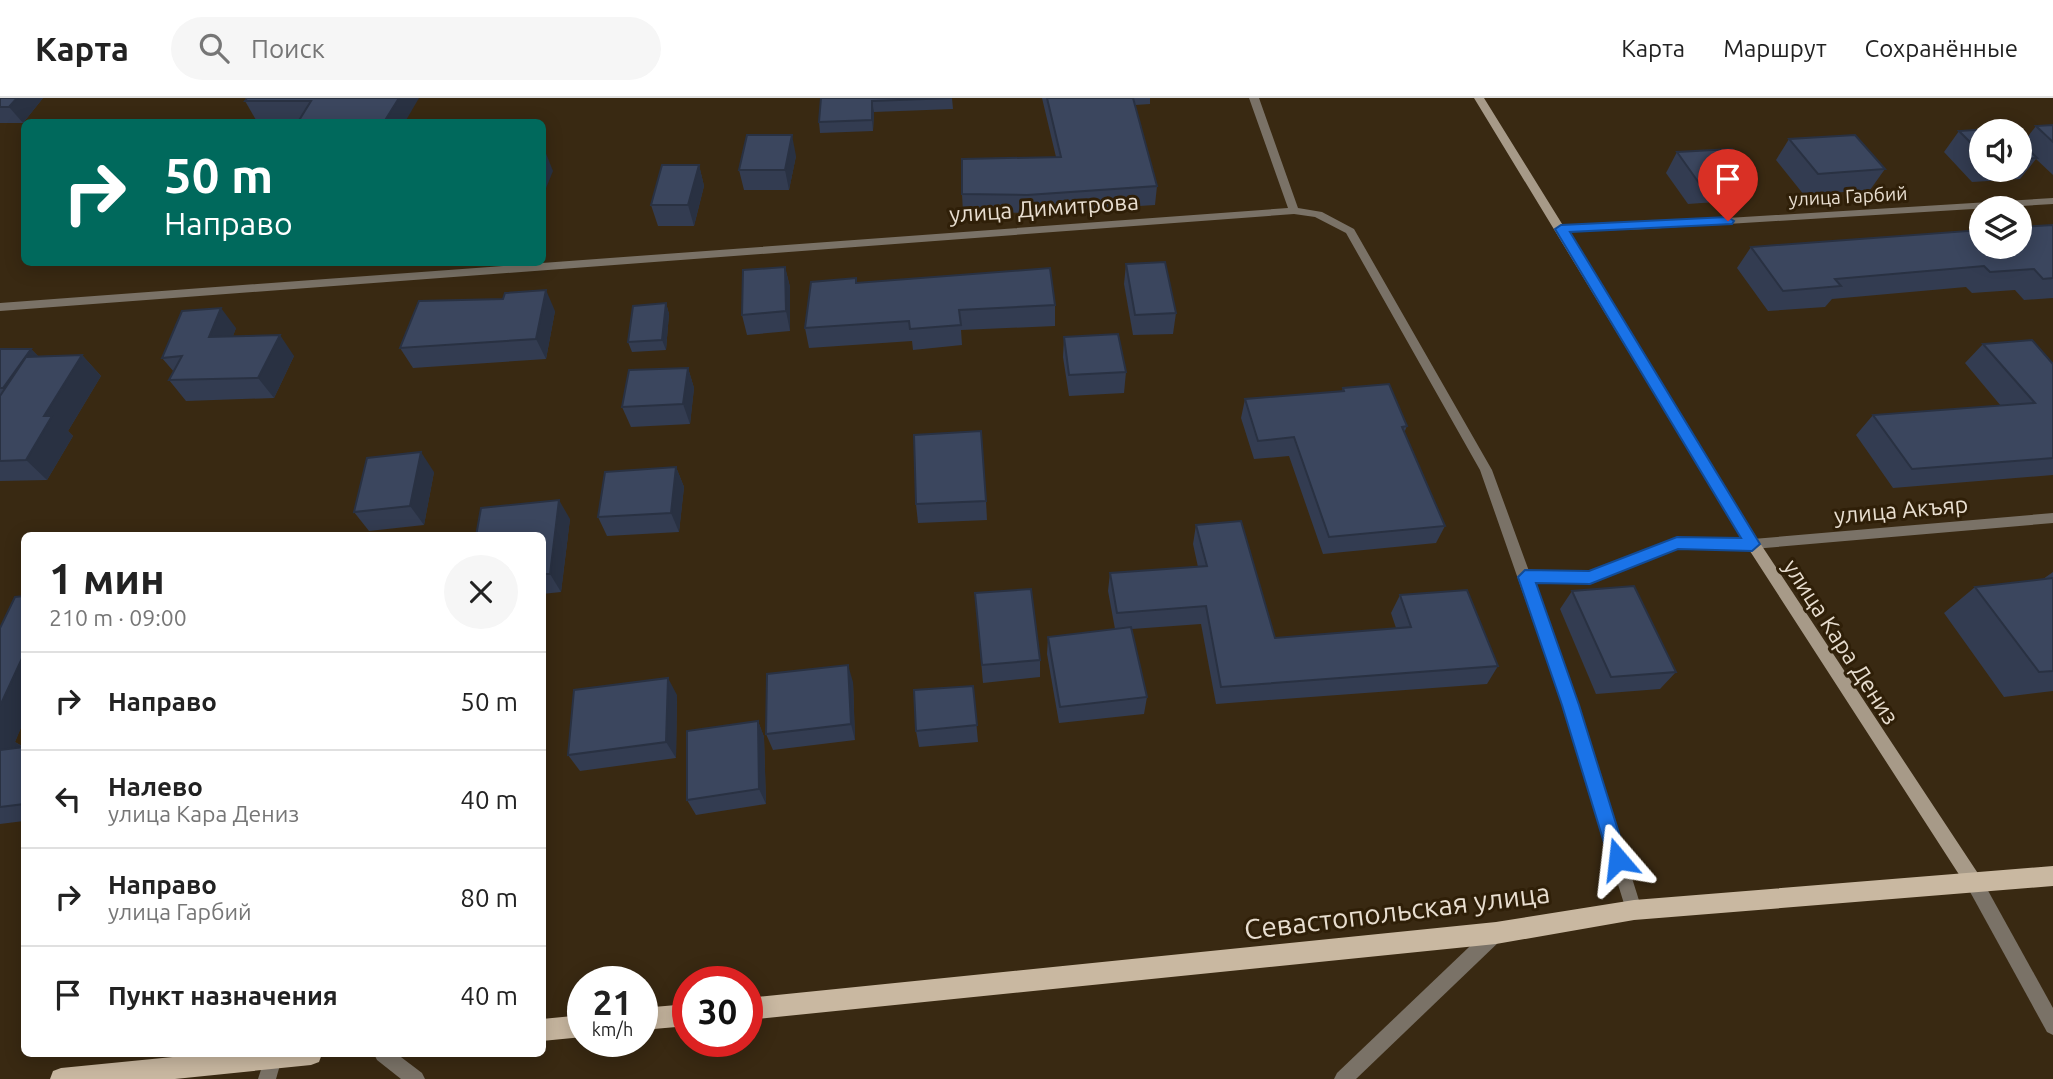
<!DOCTYPE html>
<html lang="ru">
<meta charset="utf-8">
<style>
body{margin:0;font-family:Ubuntu,sans-serif;background:#f6f6f6;color:#222;height:100vh;display:flex;flex-direction:column;font-size:26px;white-space:nowrap}
*{box-sizing:border-box;margin:0}
p{font-size:23px;color:#767676}
.icon{flex:none;width:38px;height:38px;fill:none;stroke:currentColor;stroke-width:2;stroke-linecap:round;stroke-linejoin:round}
.map{position:relative;flex:1;overflow:hidden}
.details{position:absolute;left:21px;top:434px;width:525px;height:525px;display:flex;flex-direction:column;background:#fff;border-radius:10px;box-shadow:0 4px 18px #0003}
.details>*{flex:none}
.guide{position:absolute;left:21px;top:21px;width:525px;height:147px;border-radius:10px;box-shadow:0 4px 18px #0003;background:#00695c;color:#fff;overflow:hidden}
.buttons{position:absolute;left:1969px;top:21px;display:grid;gap:14px}
.buttons a{display:grid;place-items:center;width:63px;height:63px;border-radius:50%;background:#fff;box-shadow:0 4px 18px #0003;font-size:35px}
.speed{position:absolute;left:567px;top:868px;display:flex;gap:14px;font-size:35px;font-weight:700;text-align:center}
.speed>*{display:grid;place-content:center;width:91px;height:91px;border-radius:50%;background:#fff;box-shadow:0 4px 18px #0003;line-height:1}
.speed small{font-size:18px;font-weight:400}
.speed .limit{border:10px solid #d22;background:#fff;color:#111}
.pin{position:absolute;display:grid;place-items:center;width:60px;height:60px;color:#fff;margin:-72px -30px;border-radius:50% 50% 50% 0;rotate:-45deg;box-shadow:0 0 7px #0007}
.pin .icon{rotate:45deg}
.me{position:absolute;width:77px;margin:-38px;rotate:343deg;stroke-linejoin:round;filter:drop-shadow(0 0 5px #0008)}
.turn{display:flex;align-items:center;gap:24px;height:147px;padding:0 28px;font-size:32px}
.turn .icon{width:91px;height:91px;stroke-width:2.5}
.turn b{display:block;font-size:49px;line-height:60px}
.round{display:grid;place-items:center;flex:none;width:74px;height:74px;border-radius:37px;background:#f6f6f6}
.summary{display:flex;align-items:center;justify-content:space-between;height:119px;padding:0 28px}
h1{font-size:42px;font-weight:700;line-height:52px}
ul{padding:0;list-style:none}
li{display:flex;align-items:center;gap:21px;height:98px;padding:0 28px;border-top:2px solid #e0e0e0}
li div{flex:1}
li b{display:block;font-size:26px}
li em{font-style:normal}
header{display:flex;align-items:center;gap:42px;box-sizing:border-box;height:98px;padding:0 35px;background:#fff;border-bottom:2px solid #e0e0e0}
header strong{font-size:33px}
nav{display:flex;gap:38px;margin-inline-start:auto;font-size:24px}
.search{width:490px;height:63px;background:#f6f6f6;display:flex;align-items:center;gap:18px;box-sizing:border-box;padding:0 24px;border-radius:38px;color:#767676;font-size:26px}
.map>svg:first-child{display:block}
.lines{fill:none;stroke-linecap:round;stroke-linejoin:round}
.service{fill:#7a7267;fill-rule:evenodd}
.minor{fill:#7a7267;fill-rule:evenodd}
.secondary{fill:#a79a88;fill-rule:evenodd}
.primary{fill:#c9b8a1;fill-rule:evenodd}
.wall{fill:#333c51}
.shaded-wall{fill:#293142}
.building{fill:#3b465e;stroke:#293142;stroke-width:2}
.route{fill:#1a73e8;stroke:#114b97;stroke-width:2}
.labels{text-anchor:middle;stroke-width:6;stroke-linejoin:round;paint-order:stroke}
.far-street-label{font-size:19px;fill:#e8ded0;stroke:#2f1f08}
.street-label{font-size:23px;fill:#e8ded0;stroke:#2f1f08}
.near-street-label{font-size:28px;fill:#e8ded0;stroke:#2f1f08}
</style>
<header>
<strong>Карта</strong>
<div class="search"><svg class="icon" aria-label="search" viewBox="0 0 24 24"><circle cx="10" cy="10" r="6"/><path d="M15 15l6 6"/></svg>Поиск</div>
<nav><a>Карта</a><a>Маршрут</a><a>Сохранённые</a></nav>
</header>
<div class="map">
<svg width="2053" height="981" viewBox="0 0 2053 981">
<rect width="100%" height="100%" fill="#392912"/>
<g class="lines">
<g class="service">
<path d="M1677 440 1753 441 1758 442 1760 446 1758 450 1753 451 1678 450 1590 485H1525L1520 483 1518 479 1520 475 1525 473H1589Z"/>
<path d="M1975 778 1981 780 2053 910V937L2047 934 1969 792 1967 786 1969 780Z"/>
<path d="M1496 827 1502 829 1505 835 1502 841 1356 981H1334L1337 975 1490 829Z"/>
<path d="M266 956H280L282 960 276 981H258Z"/>
<path d="M374 956H397L422 975 425 981H401L377 962Z"/>
</g>
<g class="minor">
<path d="M1249 0H1259L1298 110 1322 114 1354 131 1492 372 1578 607 1642 812 1640 818 1634 820 1628 818 1626 812 1562 607 1480 372 1346 135 1315 119 1294 116 0 213V205L1288 110Z"/>
<path d="M2053 100V106L1646 131 1561 134 1556 131 1561 128 1646 125Z"/>
<path d="M2053 415V425L1753 451 1748 450 1746 446 1748 442 1753 441Z"/>
</g>
<path class="secondary" d="M1474 0H1484L1758 442 1981 780 1983 786 1981 792 1975 794 1969 792 1748 450Z"/>
<g class="primary">
<path d="M2053 768V788L1634 822 1496 846 747 922V900L1496 824 1634 802Z"/>
<path d="M688 906V928L642 932V910Z"/>
<path d="M583 917V939L542 943V921Z"/>
<path d="M203 956H322L319 964 311 967 175 981H50L53 973 61 970Z"/>
</g>
</g>
<g class="wall">
<path d="M0 0H43L23 25H0Z"/>
<path d="M419 0 300 21 256 22 245 3Z"/>
<path d="M821 0H952L953 11 874 14 873 33 820 35 819 24Z"/>
<path d="M1042 0H1150V6L1135 7 1157 88 1155 107 1027 115 963 114 962 96 1056 59Z"/>
<path d="M2053 27V77L2036 61 2020 81 1972 84 1944 54 1959 33H1981V72H2020V43L2022 46 2036 28Z"/>
<path d="M1789 41 1885 71 1870 92 1804 97 1776 62Z"/>
<path d="M1677 54 1756 81 1744 102 1688 106 1666 75Z"/>
<path d="M796 58 789 92H744L739 72Z"/>
<path d="M699 67 704 88 694 128H658L651 107Z"/>
<path d="M2053 127V200L2024 202 2015 192 1972 195 1966 189 1832 201 1825 209 1768 213 1737 170 1751 149Z"/>
<path d="M1126 166 1176 215 1173 236 1133 237 1124 186Z"/>
<path d="M785 169 790 189V233L747 237 742 217Z"/>
<path d="M856 185 1055 207V228L961 232 962 247 913 252 912 243 809 250 805 230Z"/>
<path d="M666 205 669 216 666 252 632 254 628 244Z"/>
<path d="M555 213 546 261 413 270 400 250Z"/>
<path d="M236 230 233 238 294 258 274 300 186 303 169 282 174 274 162 260Z"/>
<path d="M1064 239 1126 274 1124 295 1069 298 1063 259Z"/>
<path d="M1983 246 2053 266V377L1893 390 1856 337 1873 317 2001 308 1965 265Z"/>
<path d="M0 251H31L38 258 82 257 101 278 68 333 73 338 47 382 0 383Z"/>
<path d="M688 270 694 290 690 326 631 329 622 309Z"/>
<path d="M1343 290 1407 328 1404 335 1445 428 1436 445 1323 456 1289 358 1254 361 1241 320 1245 301 1342 293Z"/>
<path d="M676 369 684 389 679 434 607 438 598 419Z"/>
<path d="M434 374 424 427 369 433 354 414Z"/>
<path d="M986 403 987 422 918 425 916 406Z"/>
<path d="M570 421 561 494 542 496V438Z"/>
<path d="M1196 427 1275 540 1396 530 1391 515 1400 497 1498 568 1487 586 1216 606 1201 526 1132 531 1147 599 1144 616 1059 625 1047 556 1048 539 1115 531 1108 493 1110 475 1198 469 1193 446Z"/>
<path d="M2053 474V593L2004 599 1944 515 1975 489 2043 481Z"/>
<path d="M1572 493 1676 574 1660 591 1596 596 1560 511Z"/>
<path d="M975 495 1040 562V579L983 585Z"/>
<path d="M24 498V622L15 644 24 649V723L0 726V530Z"/>
<path d="M853 584 855 642 773 652 766 636Z"/>
<path d="M973 588 978 644 919 649 916 633Z"/>
<path d="M677 597 676 660 580 673 568 657Z"/>
<path d="M758 623 764 639 766 706 696 717 687 702Z"/>
</g>
<g class="shaded-wall">
<path d="M17 0H43L23 25 9 9Z"/>
<path d="M399 0H419L405 24H384Z"/>
<path d="M872 3 874 14 873 33 872 22Z"/>
<path d="M792 37 796 58 789 92 785 72Z"/>
<path d="M545 53 553 73 542 100V59Z"/>
<path d="M699 67 704 88 694 128 688 107Z"/>
<path d="M785 169 790 189V233L786 213Z"/>
<path d="M546 192 555 213 546 261 536 241Z"/>
<path d="M666 205 669 216 666 252 662 242Z"/>
<path d="M221 210 236 230 225 259 209 239Z"/>
<path d="M280 237 294 258 274 300 258 280Z"/>
<path d="M31 251 51 271 24 310 3 290Z"/>
<path d="M82 257 101 278 68 333 73 338 47 382 26 362 44 318Z"/>
<path d="M688 270 694 290 690 326 683 306Z"/>
<path d="M421 354 434 374 424 427 410 408Z"/>
<path d="M676 369 684 389 679 434 671 415Z"/>
<path d="M559 402 570 421 561 494 550 476Z"/>
<path d="M24 556V622L15 644 24 650 0 655V608Z"/>
<path d="M848 567 853 584 855 642 851 626Z"/>
<path d="M668 580 677 597 676 660 666 644Z"/>
<path d="M758 623 764 639 766 706 759 691Z"/>
</g>
<g class="building">
<path d="M0 0H17L9 9H0Z"/>
<path d="M247 0H399L384 24H298L311 3H245Z"/>
<path d="M821 0H952L872 3V22L819 24Z"/>
<path d="M1047 0H1133L1157 88 1027 97 962 96V61L1061 59Z"/>
<path d="M2053 27V44L2036 28Z"/>
<path d="M2006 30 2009 33H1981V55L1959 33Z"/>
<path d="M747 37H792L785 72H739Z"/>
<path d="M1855 37 1885 71 1818 76 1789 41Z"/>
<path d="M2020 43 2037 60 2020 61Z"/>
<path d="M1732 51 1756 81 1699 85 1677 54Z"/>
<path d="M662 67H699L688 107H651Z"/>
<path d="M2053 127V180L2043 181 2034 171 1990 174 1984 168 1835 181 1841 188 1783 193 1751 149 1981 132V149H2020V129Z"/>
<path d="M1165 164 1176 215 1135 217 1126 166Z"/>
<path d="M785 169 786 213 742 217 743 172Z"/>
<path d="M1050 170 1055 207 959 212 961 227 910 231 909 223 805 230 811 184 856 180V185Z"/>
<path d="M546 192 536 241 400 250 419 203 503 201 505 195Z"/>
<path d="M666 205 662 242 628 244 633 208Z"/>
<path d="M221 210 209 239 280 237 258 280 169 282 182 258 162 260 182 213Z"/>
<path d="M1118 236 1126 274 1069 277 1064 239Z"/>
<path d="M2032 242 2053 266V360L1912 371 1873 317 2035 305 1983 246Z"/>
<path d="M0 251H31L3 290H0Z"/>
<path d="M82 257 44 318H52L26 362 0 363V298L26 259Z"/>
<path d="M688 270 683 306 622 309 629 272Z"/>
<path d="M1389 286 1407 328 1402 329 1445 428 1329 439 1294 339 1258 343 1245 301 1344 293 1343 290Z"/>
<path d="M981 333 986 403 916 406 914 337Z"/>
<path d="M421 354 410 408 354 414 367 360Z"/>
<path d="M676 369 671 415 598 419 605 374Z"/>
<path d="M559 402 550 476H542V438H476L481 410Z"/>
<path d="M1241 423 1275 540 1411 529 1400 497 1467 492 1498 568 1221 589 1206 508 1117 515 1110 475 1207 468 1196 427Z"/>
<path d="M2053 480V573L2039 574 1975 489Z"/>
<path d="M1634 488 1676 574 1611 579 1572 493Z"/>
<path d="M1031 491 1040 562 982 567 975 495Z"/>
<path d="M24 498V556L0 608V530L15 499Z"/>
<path d="M1131 529 1147 599 1060 609 1048 539Z"/>
<path d="M848 567 851 626 766 636 767 576Z"/>
<path d="M668 580 666 644 568 657 574 592Z"/>
<path d="M973 588 977 627 916 633 914 592Z"/>
<path d="M758 623 759 691 687 702V633Z"/>
<path d="M24 649V706L0 709V652Z"/>
</g>
<path class="route" d="M1728 119 1734 123 1732 126 1570 134 1760 446 1752 453 1678 451 1590 486 1536 485 1579 607 1627 761 1624 767 1618 770 1611 767 1609 761 1562 607 1518 479 1525 472 1589 473 1677 439 1741 440 1555 131 1561 127Z"/>
<g class="labels">
<g class="far-street-label">
<text transform="translate(1848 98) rotate(-3)" y="7">улица Гарбий</text>
</g>
<g class="street-label">
<text transform="translate(1044 110) rotate(-4)" y="8">улица Димитрова</text>
<text transform="translate(1901 412) rotate(-5)" y="8">улица Акъяр</text>
<text transform="translate(1841 544) rotate(57)" y="8">улица Кара Дениз</text>
</g>
<g class="near-street-label">
<text transform="translate(1397 813) rotate(-7)" y="10">Севастопольская улица</text>
</g>
</g>
</svg>
<div class="buttons">
<a><svg class="icon" aria-label="sound" viewBox="0 0 24 24"><path d="M4 9h4l5-4v14l-5-4H4zM17 9q2 3 0 6"/></svg></a>
<a><svg class="icon" aria-label="layers" viewBox="0 0 24 24"><path d="M12 4l9 5-9 5-9-5zM3 14l9 5 9-5"/></svg></a>
</div>
<div class="speed"><div>21<small>km/h</small></div><div class="limit">30</div></div>
<div class="pin" style="left:1728px;top:123px;background:#d93025"><svg class="icon" aria-label="arrive" viewBox="0 0 24 24"><path d="M6 21V4h12l-3 4 3 4H6"/></svg></div>
<svg class="me" style="left:1618px;top:761px" viewBox="-20 -20 40 40"><path d="M0-17L14 15 0 8-14 15z" fill="#1a73e8" stroke="#fff" stroke-width="4"/></svg>
<div class="guide">
<div class="turn"><svg class="icon" aria-label="right" viewBox="0 0 24 24"><path d="M7 20v-9h11M14 6l5 5-5 5"/></svg><div><b>50 m</b>Направо</div></div>
</div>
<section class="details">
<div class="summary"><div><h1>1 мин</h1><p>210 m · 09:00</p></div><a class="round"><svg class="icon" aria-label="close" viewBox="0 0 24 24"><path d="M6 6l12 12M18 6L6 18"/></svg></a></div>
<ul>
<li><svg class="icon" aria-label="right" viewBox="0 0 24 24"><path d="M7 20v-9h11M14 6l5 5-5 5"/></svg><div><b>Направо</b></div><em>50 m</em></li>
<li><svg class="icon" aria-label="left" viewBox="0 0 24 24"><path d="M17 20v-9H6M10 6l-5 5 5 5"/></svg><div><b>Налево</b><p>улица Кара Дениз</p></div><em>40 m</em></li>
<li><svg class="icon" aria-label="right" viewBox="0 0 24 24"><path d="M7 20v-9h11M14 6l5 5-5 5"/></svg><div><b>Направо</b><p>улица Гарбий</p></div><em>80 m</em></li>
<li><svg class="icon" aria-label="arrive" viewBox="0 0 24 24"><path d="M6 21V4h12l-3 4 3 4H6"/></svg><div><b>Пункт назначения</b></div><em>40 m</em></li>
</ul>
</section>
</div>
